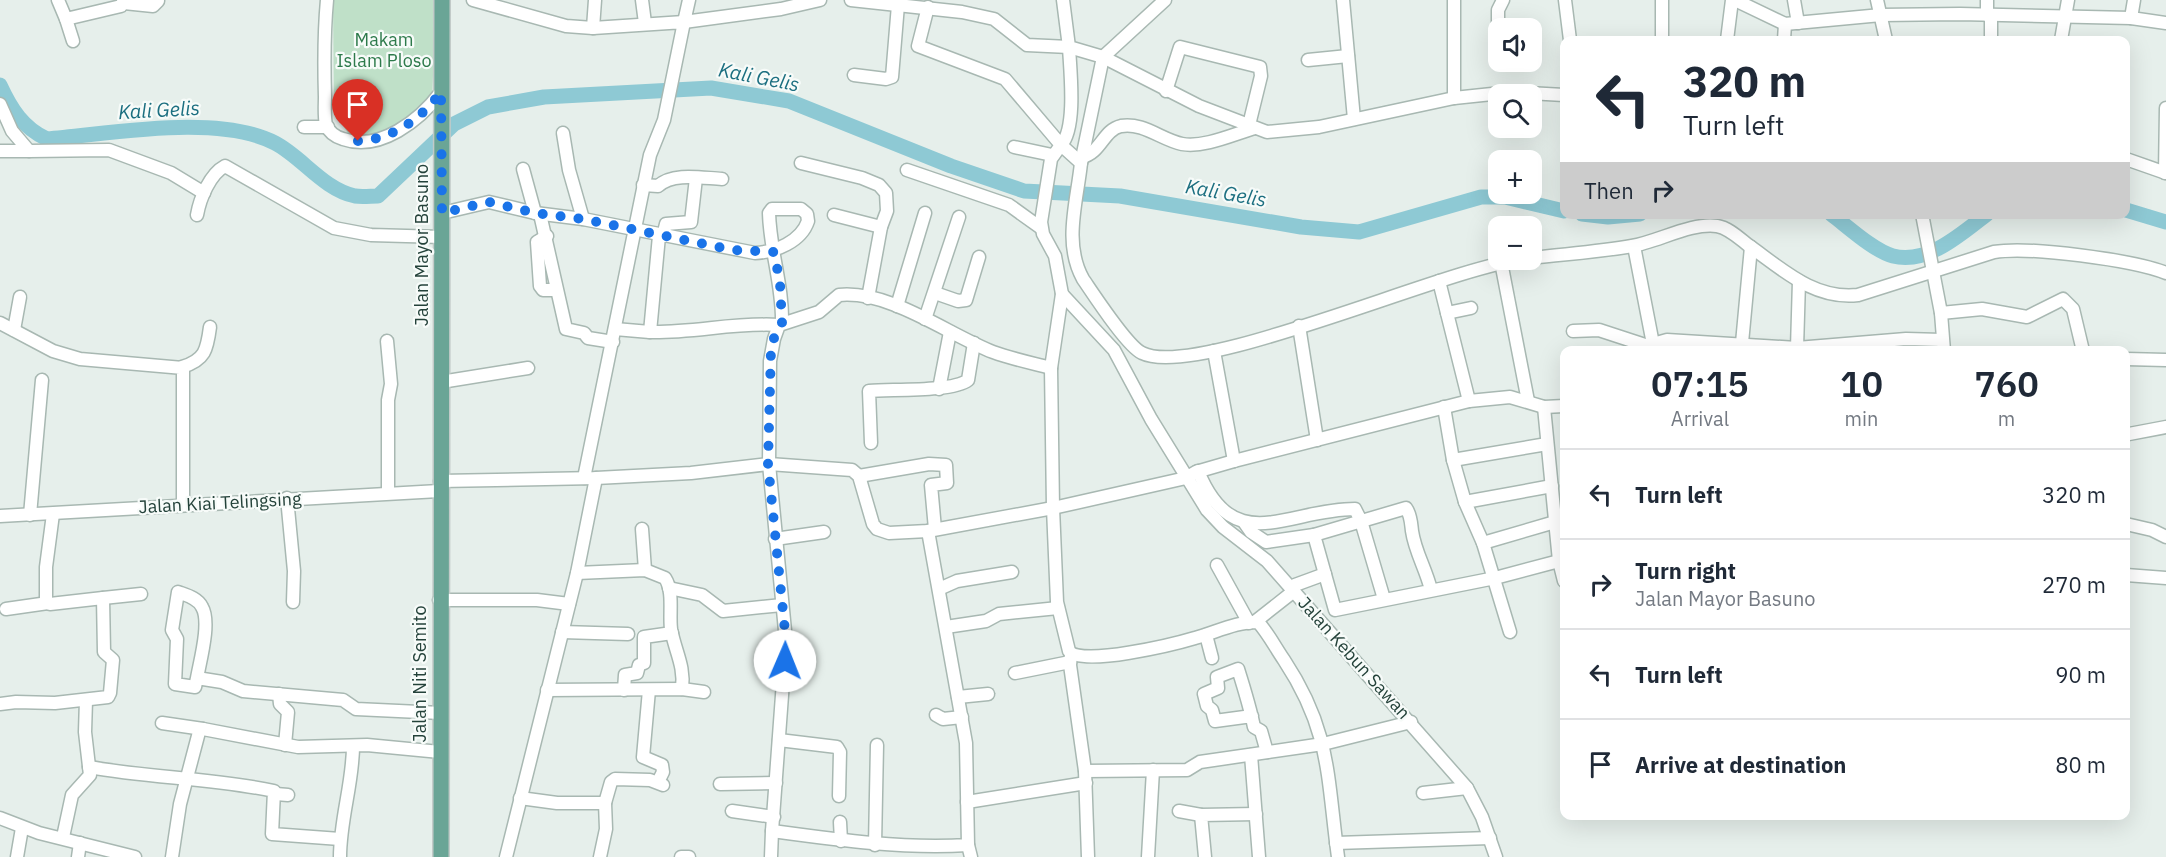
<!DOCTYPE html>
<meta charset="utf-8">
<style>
body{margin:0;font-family:"IBM Plex Sans",sans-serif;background:#f2f2f3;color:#1f2937;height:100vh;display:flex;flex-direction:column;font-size:22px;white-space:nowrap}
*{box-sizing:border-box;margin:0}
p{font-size:20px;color:#747a83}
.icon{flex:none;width:33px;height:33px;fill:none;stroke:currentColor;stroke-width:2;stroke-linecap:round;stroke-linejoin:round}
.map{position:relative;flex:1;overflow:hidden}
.side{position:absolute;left:1560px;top:346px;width:570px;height:474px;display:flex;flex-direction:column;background:#fff;border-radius:12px;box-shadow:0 6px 24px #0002}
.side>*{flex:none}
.guide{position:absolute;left:1560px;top:36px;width:570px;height:183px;border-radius:12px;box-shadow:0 6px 24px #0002;background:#fff;color:#1f2937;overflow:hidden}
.buttons{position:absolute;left:1488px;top:18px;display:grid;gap:12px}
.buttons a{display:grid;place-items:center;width:54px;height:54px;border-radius:12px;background:#fff;box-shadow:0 6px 24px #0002;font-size:30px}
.pin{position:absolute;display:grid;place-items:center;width:51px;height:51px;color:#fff;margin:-62px -26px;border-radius:50% 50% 50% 0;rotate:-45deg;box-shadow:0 0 6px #0007}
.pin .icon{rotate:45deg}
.me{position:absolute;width:66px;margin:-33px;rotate:1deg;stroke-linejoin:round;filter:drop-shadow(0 0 4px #0008)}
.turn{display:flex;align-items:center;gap:21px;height:126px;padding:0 24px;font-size:27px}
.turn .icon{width:78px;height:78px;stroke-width:2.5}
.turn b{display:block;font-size:42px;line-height:51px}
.then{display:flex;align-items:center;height:57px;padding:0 24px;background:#0003;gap:12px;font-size:22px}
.eta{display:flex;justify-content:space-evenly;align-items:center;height:102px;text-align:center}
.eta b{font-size:36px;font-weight:600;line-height:42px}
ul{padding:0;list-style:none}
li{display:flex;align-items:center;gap:18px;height:90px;padding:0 24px;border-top:2px solid #e0e1e3}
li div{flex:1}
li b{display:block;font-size:22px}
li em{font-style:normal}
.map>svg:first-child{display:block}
.green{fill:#bfe0c8}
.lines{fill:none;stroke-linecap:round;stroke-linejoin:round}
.river{stroke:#8ec9d4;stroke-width:15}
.minor-casing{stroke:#a8b8b2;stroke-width:15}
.major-casing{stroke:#c2cac8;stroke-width:18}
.minor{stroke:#fff;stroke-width:12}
.major{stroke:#6aa596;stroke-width:15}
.route{stroke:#1a73e8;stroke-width:10;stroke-dasharray:0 18}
.labels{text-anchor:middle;stroke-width:4.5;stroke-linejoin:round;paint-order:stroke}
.park-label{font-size:18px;fill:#2d7a4b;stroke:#f7fbf9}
.street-label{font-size:18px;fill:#24423a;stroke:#f7fbf9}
.water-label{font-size:20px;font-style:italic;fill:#1c6f80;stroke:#f7fbf9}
</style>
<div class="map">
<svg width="2166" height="857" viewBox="0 0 2166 857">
<rect width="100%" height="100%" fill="#e6efeb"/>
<path class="green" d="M333 0H436L432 100 382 135 352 139 334 112Z"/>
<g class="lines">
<g class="river">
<path d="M0 85C11 109 23 128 47 139 110 134 217 113 275 143 302 157 323 189 355 196 362 197 371 196 378 196L454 124 488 107 544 97 711 88 789 101 951 166 1024 191 1120 196 1301 227 1359 232 1481 197H1505L1564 211"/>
<path d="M2126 210 2166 222"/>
<path d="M1582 214 1608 217 1640 214"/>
<path d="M1831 214C1847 226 1874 251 1893 256 1927 265 1961 234 1987 214"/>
</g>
<g class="minor-casing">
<g id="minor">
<path d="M58 0 66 19 121 6 124 0"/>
<path d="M327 0C324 32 324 64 325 97 325 105 324 116 326 125 329 132 336 137 343 139 380 152 420 120 441 92"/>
<path d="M473 0 566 26 593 28 684 22 664 120 650 155 584 478"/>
<path d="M642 0 645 23"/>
<path d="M689 0 684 22 781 9 820 0"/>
<path d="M851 0 962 12 994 19 1027 45 1069 47C1070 69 1077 128 1061 145L1081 163C1077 202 1063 243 1083 279 1094 295 1127 346 1142 353 1196 380 1444 269 1519 260"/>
<path d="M1063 0 1069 47 1103 57 1199 106 1267 132 1319 127 1454 98 1511 92 1564 95"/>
<path d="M1343 0 1354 119"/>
<path d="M1454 0V98"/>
<path d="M1565 0 1570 40"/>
<path d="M1735 0 1785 24 1881 15 1960 14 2131 18 2166 23"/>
<path d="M1794 0 1798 23"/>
<path d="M1877 0 1886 40"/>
<path d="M1987 0V15"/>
<path d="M124 3 153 6 158 1"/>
<path d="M928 7 918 46 1005 79 1061 145 1051 159 1041 222 1043 234 1055 256 1062 294 1051 368 1053 508 1057 602 1069 651C1081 667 1175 644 1195 638 1214 633 1238 621 1258 622 1268 633 1275 647 1284 660 1331 731 1327 777 1338 857"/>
<path d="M2131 18 2134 0"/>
<path d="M66 19 73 41"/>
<path d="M593 28 595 0"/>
<path d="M1498 31V10L1503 0"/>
<path d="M1662 40V0"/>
<path d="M1727 40 1732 0"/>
<path d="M1784 40 1785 24"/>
<path d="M1991 40V15"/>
<path d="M2061 40 2068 0"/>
<path d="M1308 60 1348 56"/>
<path d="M854 75 886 79 892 77 898 5"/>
<path d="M1166 91 1180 47 1260 67 1261 76 1249 125"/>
<path d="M0 104 12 131 29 151 109 150 171 173 204 193"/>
<path d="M304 127H328"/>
<path d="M563 133 569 170 583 219"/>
<path d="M1014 147 1052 155"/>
<path d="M0 151H29"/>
<path d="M1082 157C1101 153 1103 130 1121 126 1143 122 1162 140 1182 144 1204 148 1234 134 1255 128"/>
<path d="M2126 159 2166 173"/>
<path d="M801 163 862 178 879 185 886 193 887 211 881 227 868 298"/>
<path d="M1081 163 1103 57 1165 0"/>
<path d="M523 169 535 213"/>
<path d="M907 170 1009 205 1041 228"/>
<path d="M2165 173 2166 108"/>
<path d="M643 185 658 186C673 172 702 178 722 179"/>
<path d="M442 213 489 202 535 213 583 219 755 253C775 252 801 242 808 221L807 214 801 209H772L769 213C770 251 783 286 782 323"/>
<path d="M540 214 566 329 584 333 588 338 613 342"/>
<path d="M1922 214 1941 313 1944 351"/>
<path d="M197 215C200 198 210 174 225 166L334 228 371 235 442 237"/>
<path d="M834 215 881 227"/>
<path d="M547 236 537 242 540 286 543 290H556"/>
<path d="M663 236 666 224 691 222 696 178"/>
<path d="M1634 246 1653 344"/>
<path d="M1532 258C1565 254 1599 252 1632 246 1657 242 1692 222 1717 226 1729 228 1739 238 1748 245 1782 269 1814 300 1858 295L1994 252C2029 246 2133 260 2166 273"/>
<path d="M1501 262 1528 401"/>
<path d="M1439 281 1469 401"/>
<path d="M935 293 958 301 966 300 979 257"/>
<path d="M1062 294 1114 350 1151 419 1207 510 1223 527 1267 561 1467 788 1482 817 1496 857"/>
<path d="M897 306 925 213"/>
<path d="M1447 313 1471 308"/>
<path d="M1941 313 1982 309 2027 317 2063 299 2073 309 2083 351"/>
<path d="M925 319 959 217"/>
<path d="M0 323 53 351 80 359 183 368V503"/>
<path d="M1299 326 1317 440"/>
<path d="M615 329 650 332 659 236"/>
<path d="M14 330 20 297"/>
<path d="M1573 331 1599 330 1651 347"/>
<path d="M650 332C694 333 736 322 779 325"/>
<path d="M387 341 391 384 388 400V493"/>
<path d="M1742 343 1751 247"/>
<path d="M1797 348 1799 281"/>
<path d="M1214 351 1234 461"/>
<path d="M1650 351 1653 344 1667 340 1797 348 1906 339 1942 340"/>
<path d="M2126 359 2166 360"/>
<path d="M182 367C205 360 207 350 210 327"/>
<path d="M441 382 528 368"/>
<path d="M939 389 950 332"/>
<path d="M1444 407 1453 460 1465 502 1483 543 1510 632"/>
<path d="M1544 407 1559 561 1564 581"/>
<path d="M2129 434 2166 427"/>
<path d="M871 443 869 391C892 389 953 392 968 380L974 343"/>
<path d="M1453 460 1547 444"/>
<path d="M1198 471C1234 559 1287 509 1355 509L1361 521 1384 599"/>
<path d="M859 476 929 464 946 465 947 483 931 485 935 529"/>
<path d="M440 481 596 478 691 473 769 464 852 470 859 476 873 524 877 529 889 533 928 531 1053 508 1186 478 1196 472 1234 461 1469 401 1510 397 1544 407 1564 406"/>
<path d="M287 498 294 571 293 602"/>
<path d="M1465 502 1552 486"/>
<path d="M30 515 42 380"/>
<path d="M0 516 439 491"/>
<path d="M1244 522 1251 532 1266 542 1314 535"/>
<path d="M2126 524 2152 530 2166 537"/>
<path d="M642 529 645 570"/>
<path d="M928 531 966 743 968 845C902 849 838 840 772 831L786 641 769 464 770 361 774 339 779 325 819 312 839 295C890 290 947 334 993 352 1012 359 1032 363 1051 368"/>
<path d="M775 539 824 532"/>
<path d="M1483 543 1555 522"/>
<path d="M1217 565 1249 623"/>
<path d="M577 573 645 570 665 578C674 592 669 613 671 629 675 651 685 666 682 689"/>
<path d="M2126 575 2166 578"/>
<path d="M669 588 702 595 723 611 782 605"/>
<path d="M939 589 957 581 1012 572"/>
<path d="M1292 589 1295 585 1325 574"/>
<path d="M1431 590C1426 569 1415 552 1412 531 1411 523 1411 515 1406 508L1314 535 1335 610 1495 578 1559 561"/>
<path d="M103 598 141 594"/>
<path d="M439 600H537L569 604"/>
<path d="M6 609 48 603"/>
<path d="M1256 621 1294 591"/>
<path d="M946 627 986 621 999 614 1058 608"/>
<path d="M562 632 628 634"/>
<path d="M1206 635 1212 658"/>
<path d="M1071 655 1070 665 1085 771 1088 857"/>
<path d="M1015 673 1070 662"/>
<path d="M197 678C200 661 211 622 202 607 198 598 186 595 178 592L172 630 177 639 175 684 195 687 197 678 222 682 243 691 343 700 356 709 441 713"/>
<path d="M547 690 682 689 704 692"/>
<path d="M624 690 625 675 637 673 639 665 644 663V637L672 633"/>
<path d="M649 690 643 757 662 765 663 772 658 782"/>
<path d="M279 694 280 704 288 712 285 745"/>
<path d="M958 697 988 694"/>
<path d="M0 704 16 702 55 703 108 697 110 693 113 660 104 652 103 598 50 604 46 600V567L53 514"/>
<path d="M936 715 943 719 962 717"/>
<path d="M1252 716 1215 721 1212 710 1207 706 1204 694 1218 688 1217 677 1238 669C1244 688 1250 707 1254 727L1261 731 1267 752"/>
<path d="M162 723 203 729"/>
<path d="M779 740 837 747 840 752 839 796"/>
<path d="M1251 755 1259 857"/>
<path d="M89 767C151 778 214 778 274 791L272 834 340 839"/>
<path d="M1085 771 1187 770 1200 762 1323 744 1411 722"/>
<path d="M720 784 776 783"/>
<path d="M1423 793 1467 788"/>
<path d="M276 794 288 795"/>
<path d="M520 798 557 803H605L606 829 600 857"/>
<path d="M967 802 1086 783"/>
<path d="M605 803 611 782 615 779 650 780 663 785"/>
<path d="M732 811 774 817"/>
<path d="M1179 811 1201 815"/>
<path d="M0 818 39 833 135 857"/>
<path d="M840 822 841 841"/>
<path d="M63 837 72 795 90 775 85 732 86 700"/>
<path d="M1336 843 1490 838"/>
<path d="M875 845 877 745"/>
<path d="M968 845 971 857"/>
<path d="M17 857 22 828"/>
<path d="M78 857 80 843"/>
<path d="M172 857 180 804 199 732 203 729 298 747 367 745 440 752"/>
<path d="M340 857C340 819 353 783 353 746"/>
<path d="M506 857 577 573 596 478"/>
<path d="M681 857H689"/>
<path d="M771 857 772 831"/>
<path d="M1148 857 1153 770"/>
<path d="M1205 857 1201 815 1256 814"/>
</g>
</g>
<g class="major-casing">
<path id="major" d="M441 857 442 0"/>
</g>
<use href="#minor" class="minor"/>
<use href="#major" class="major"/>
</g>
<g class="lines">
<path class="route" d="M358 141C393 139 420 120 441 92L442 213 489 202 535 213 583 219 733 250 774 252 780 283 782 323 776 331 771 349 768 464 786 641 785 661"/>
</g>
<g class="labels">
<g class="park-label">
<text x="384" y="46">Makam<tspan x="384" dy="21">Islam Ploso</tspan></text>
</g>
<g class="street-label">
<text transform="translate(422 245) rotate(-90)" y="6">Jalan Mayor Basuno</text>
<text transform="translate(220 503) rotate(-3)" y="6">Jalan Kiai Telingsing</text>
<text transform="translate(1354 658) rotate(48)" y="6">Jalan Kebun Sawan</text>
<text transform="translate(420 674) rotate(-90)" y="6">Jalan Niti Semito</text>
</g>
<g class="water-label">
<text transform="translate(759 77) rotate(11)" y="7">Kali Gelis</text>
<text transform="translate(159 110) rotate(-3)" y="7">Kali Gelis</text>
<text transform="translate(1226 193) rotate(10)" y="7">Kali Gelis</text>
</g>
</g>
</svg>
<div class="buttons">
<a><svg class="icon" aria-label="sound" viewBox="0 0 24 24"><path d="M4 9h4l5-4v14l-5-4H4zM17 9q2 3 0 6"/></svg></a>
<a><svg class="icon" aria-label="search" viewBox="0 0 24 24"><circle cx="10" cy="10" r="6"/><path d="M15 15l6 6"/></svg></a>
<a>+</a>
<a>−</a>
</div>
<div class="pin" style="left:358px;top:141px;background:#d93025"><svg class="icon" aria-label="arrive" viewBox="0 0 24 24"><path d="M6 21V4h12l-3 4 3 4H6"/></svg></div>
<svg class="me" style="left:785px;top:661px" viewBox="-20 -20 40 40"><circle r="19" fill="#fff"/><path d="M0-13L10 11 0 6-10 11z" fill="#1a73e8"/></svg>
<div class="guide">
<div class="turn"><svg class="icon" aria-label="left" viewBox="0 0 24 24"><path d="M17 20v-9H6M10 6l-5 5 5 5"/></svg><div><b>320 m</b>Turn left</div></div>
<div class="then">Then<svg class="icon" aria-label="right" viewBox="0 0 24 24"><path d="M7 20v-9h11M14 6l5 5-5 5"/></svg></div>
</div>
<section class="side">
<div class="eta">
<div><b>07:15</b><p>Arrival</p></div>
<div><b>10</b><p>min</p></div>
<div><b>760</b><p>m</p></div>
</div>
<ul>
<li><svg class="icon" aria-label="left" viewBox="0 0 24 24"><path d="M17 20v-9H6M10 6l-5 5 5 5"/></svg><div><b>Turn left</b></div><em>320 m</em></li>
<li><svg class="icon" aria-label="right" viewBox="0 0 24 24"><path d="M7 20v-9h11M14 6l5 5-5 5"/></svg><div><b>Turn right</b><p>Jalan Mayor Basuno</p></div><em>270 m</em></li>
<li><svg class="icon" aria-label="left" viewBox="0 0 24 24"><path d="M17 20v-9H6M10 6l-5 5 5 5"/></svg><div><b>Turn left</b></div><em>90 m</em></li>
<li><svg class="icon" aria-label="arrive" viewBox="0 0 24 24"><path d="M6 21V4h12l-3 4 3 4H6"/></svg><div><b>Arrive at destination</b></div><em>80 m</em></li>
</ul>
</section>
</div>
